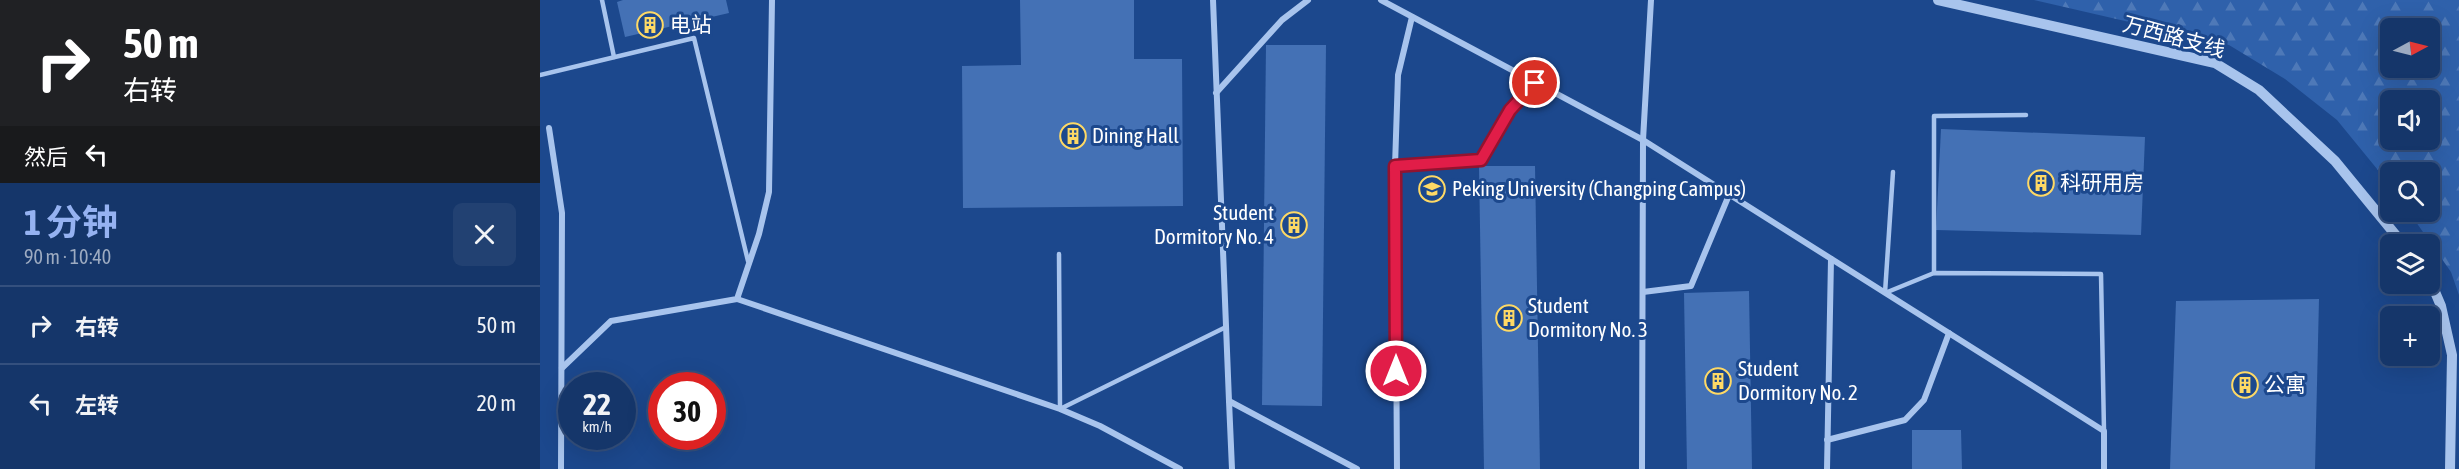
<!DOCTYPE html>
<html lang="zh">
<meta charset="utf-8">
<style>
body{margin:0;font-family:"Asap Condensed","Noto Sans SC",sans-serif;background:#224172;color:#f1f3f6;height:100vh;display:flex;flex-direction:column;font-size:22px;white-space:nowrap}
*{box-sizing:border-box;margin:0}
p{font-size:20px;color:#9dabc1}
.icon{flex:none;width:33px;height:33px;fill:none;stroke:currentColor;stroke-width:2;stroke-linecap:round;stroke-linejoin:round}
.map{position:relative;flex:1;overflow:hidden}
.drawer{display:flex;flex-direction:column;background:#15366a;width:540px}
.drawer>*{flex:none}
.hud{background:#202124;color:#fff;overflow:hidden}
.needle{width:39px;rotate:83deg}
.buttons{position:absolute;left:1840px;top:18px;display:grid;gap:12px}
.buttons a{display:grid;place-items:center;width:60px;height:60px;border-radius:9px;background:#15366a;box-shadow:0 6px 24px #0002,0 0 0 2px #34507e;font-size:30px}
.speed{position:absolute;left:18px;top:372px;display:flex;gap:12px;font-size:30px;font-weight:700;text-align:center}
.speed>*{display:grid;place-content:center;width:78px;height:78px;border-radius:50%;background:#15366a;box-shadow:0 6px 24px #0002,0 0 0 2px #34507e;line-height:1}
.speed small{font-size:15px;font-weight:400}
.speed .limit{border:9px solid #d22;background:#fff;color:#111}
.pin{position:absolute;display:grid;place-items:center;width:51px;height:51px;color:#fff;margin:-26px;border:3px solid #fff;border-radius:50%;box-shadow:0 2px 6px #0007}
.me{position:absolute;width:66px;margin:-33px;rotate:0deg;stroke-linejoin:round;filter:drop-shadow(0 0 4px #0008)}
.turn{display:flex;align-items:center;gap:21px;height:126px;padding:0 24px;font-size:27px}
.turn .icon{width:78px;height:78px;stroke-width:2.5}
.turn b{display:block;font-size:42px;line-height:51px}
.then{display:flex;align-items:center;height:57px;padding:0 24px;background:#0003;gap:12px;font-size:22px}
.round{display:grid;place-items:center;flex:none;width:63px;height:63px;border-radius:9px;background:#224172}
.head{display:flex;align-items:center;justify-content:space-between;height:102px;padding:0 24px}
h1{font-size:36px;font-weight:700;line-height:45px;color:#95b2f1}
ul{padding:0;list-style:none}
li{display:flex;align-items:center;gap:18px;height:78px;padding:0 24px;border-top:2px solid #34507e}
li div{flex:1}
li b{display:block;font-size:22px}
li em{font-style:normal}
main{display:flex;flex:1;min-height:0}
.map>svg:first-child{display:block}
.forest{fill:url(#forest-firs);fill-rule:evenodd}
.building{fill:#4471b5}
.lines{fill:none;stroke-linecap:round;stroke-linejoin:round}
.service{stroke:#a8c4ed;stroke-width:4.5}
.minor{stroke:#a8c4ed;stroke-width:6}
.tertiary{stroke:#a8c4ed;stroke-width:10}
.route-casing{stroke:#92132f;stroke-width:15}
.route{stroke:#e11d48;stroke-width:10}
.labels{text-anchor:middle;stroke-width:6;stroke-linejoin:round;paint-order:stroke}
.poi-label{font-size:21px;fill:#fff;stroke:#1c488d;text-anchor:start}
.street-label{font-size:21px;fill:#fff;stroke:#1c488d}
</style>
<main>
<section class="drawer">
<div class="hud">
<div class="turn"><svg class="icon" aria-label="right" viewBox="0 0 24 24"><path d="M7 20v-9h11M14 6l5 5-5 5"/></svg><div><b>50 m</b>右转</div></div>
<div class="then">然后<svg class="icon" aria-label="left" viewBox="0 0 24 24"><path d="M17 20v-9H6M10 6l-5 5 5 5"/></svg></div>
</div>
<div class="head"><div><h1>1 分钟</h1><p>90 m · 10:40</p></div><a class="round"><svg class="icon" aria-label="close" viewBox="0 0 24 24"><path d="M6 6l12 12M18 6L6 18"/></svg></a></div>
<ul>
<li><svg class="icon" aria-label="right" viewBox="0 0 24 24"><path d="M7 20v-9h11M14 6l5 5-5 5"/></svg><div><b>右转</b></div><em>50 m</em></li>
<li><svg class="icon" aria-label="left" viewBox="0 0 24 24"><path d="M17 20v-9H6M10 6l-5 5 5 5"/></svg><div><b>左转</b></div><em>20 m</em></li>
</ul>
</section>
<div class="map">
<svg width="1919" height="469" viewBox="0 0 1919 469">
<defs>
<pattern id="forest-firs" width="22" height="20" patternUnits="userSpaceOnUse" patternTransform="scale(1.5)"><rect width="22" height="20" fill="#2f61ab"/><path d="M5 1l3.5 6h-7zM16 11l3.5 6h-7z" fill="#4e79b8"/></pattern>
</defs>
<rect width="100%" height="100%" fill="#1c488d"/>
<path class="forest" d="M1494 0H1919V295L1911 272 1869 212H1890V172H1851V186L1797 120 1745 79 1689 45ZM1851 28H1890V68H1851ZM1851 100H1890V140H1851Z"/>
<g class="building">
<path d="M83 0H186L189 13 85 37 77 2Z"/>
<path d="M480 0H594V59H642L643 206 423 208 422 66 481 65Z"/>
<path d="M726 45H786L782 406 722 405Z"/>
<path d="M1401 129 1605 137 1601 235 1396 230Z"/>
<path d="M939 166H995L1000 469H944Z"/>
<path d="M1209 291 1212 469H1147L1144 293Z"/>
<path d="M1779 299 1775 469H1630L1636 301Z"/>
<path d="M1372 430H1421L1422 469H1372Z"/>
</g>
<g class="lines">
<g class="service">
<path d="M62 0 74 57"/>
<path d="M0 75 154 38 208 261"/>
<path d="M1353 172 1345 293 1394 273 1561 274 1564 431"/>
<path d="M519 254 520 409 686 327"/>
<path d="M1394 273V116L1486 115"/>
</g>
<g class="minor">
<path d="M673 0 689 401"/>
<path d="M841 0 1103 140 1564 431V469"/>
<path d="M676 93 742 20 768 0"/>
<path d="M9 128 22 213 21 469"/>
<path d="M855 166 941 160 970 110 995 83"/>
<path d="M1103 292 1151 286 1189 195"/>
<path d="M197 299 520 409 560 426 640 469"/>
<path d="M22 368 71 321 197 299 219 234 229 192 232 0"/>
<path d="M1287 440 1365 420 1384 400 1409 333"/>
<path d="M692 469 689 401 817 469"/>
<path d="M857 469 855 166 858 75 872 17"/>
<path d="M1102 469 1103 140 1111 0"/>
<path d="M1287 469 1291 259"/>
</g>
<g class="tertiary">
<path d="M1398 0 1675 63 1719 90 1795 161 1863 244"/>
<path d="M1890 280 1901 306 1912 355 1910 469"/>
</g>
</g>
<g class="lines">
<g class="route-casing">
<path id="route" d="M856 371 855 166 941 160 970 110 995 83"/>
</g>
<use href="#route" class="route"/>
</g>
<defs>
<g id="building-ring" transform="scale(1.35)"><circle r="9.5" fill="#1c488d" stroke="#fed965" stroke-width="1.5"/><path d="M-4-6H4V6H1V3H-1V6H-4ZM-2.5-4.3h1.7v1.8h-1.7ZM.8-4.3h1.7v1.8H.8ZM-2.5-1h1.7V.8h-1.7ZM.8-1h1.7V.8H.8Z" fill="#fed965"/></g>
<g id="university-ring" transform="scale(1.35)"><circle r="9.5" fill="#1c488d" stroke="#fed965" stroke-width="1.5"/><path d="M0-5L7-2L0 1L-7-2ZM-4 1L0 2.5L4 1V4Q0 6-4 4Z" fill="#fed965"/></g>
</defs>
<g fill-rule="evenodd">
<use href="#building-ring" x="110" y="25"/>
<use href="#building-ring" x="533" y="136"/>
<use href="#building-ring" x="1501" y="183"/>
<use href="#university-ring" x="892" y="189"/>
<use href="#building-ring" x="754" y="225"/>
<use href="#building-ring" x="969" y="318"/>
<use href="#building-ring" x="1178" y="381"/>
<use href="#building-ring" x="1705" y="385"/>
</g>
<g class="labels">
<g class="poi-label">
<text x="130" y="32">电站</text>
<text x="552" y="143">Dining Hall</text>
<text x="1520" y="190">科研用房</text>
<text x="912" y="196">Peking University (Changping Campus)</text>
<text x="734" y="220" text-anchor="end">Student<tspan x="734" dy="24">Dormitory No. 4</tspan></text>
<text x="988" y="313">Student<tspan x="988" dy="24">Dormitory No. 3</tspan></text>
<text x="1198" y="376">Student<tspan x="1198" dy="24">Dormitory No. 2</tspan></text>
<text x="1724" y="392">公寓</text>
</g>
<g class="street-label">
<text transform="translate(1634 37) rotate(15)" y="7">万西路支线</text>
</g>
</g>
</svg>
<div class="buttons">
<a><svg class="needle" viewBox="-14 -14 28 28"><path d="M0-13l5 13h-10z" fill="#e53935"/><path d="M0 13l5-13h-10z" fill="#9dabc1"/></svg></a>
<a><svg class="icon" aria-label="sound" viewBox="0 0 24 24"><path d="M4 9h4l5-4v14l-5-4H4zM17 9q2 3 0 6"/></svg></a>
<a><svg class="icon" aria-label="search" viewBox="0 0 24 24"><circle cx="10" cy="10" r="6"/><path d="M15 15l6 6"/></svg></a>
<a><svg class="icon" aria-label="layers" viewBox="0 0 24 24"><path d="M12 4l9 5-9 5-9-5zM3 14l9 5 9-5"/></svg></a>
<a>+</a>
</div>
<div class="speed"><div>22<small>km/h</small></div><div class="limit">30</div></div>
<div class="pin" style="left:995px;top:83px;background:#d93025"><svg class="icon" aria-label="arrive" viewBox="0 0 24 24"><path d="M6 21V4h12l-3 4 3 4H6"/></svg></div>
<svg class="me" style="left:856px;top:371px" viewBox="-20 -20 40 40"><circle r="17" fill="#e11d48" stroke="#fff" stroke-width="3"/><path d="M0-11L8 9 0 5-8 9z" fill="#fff"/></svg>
</div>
</main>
